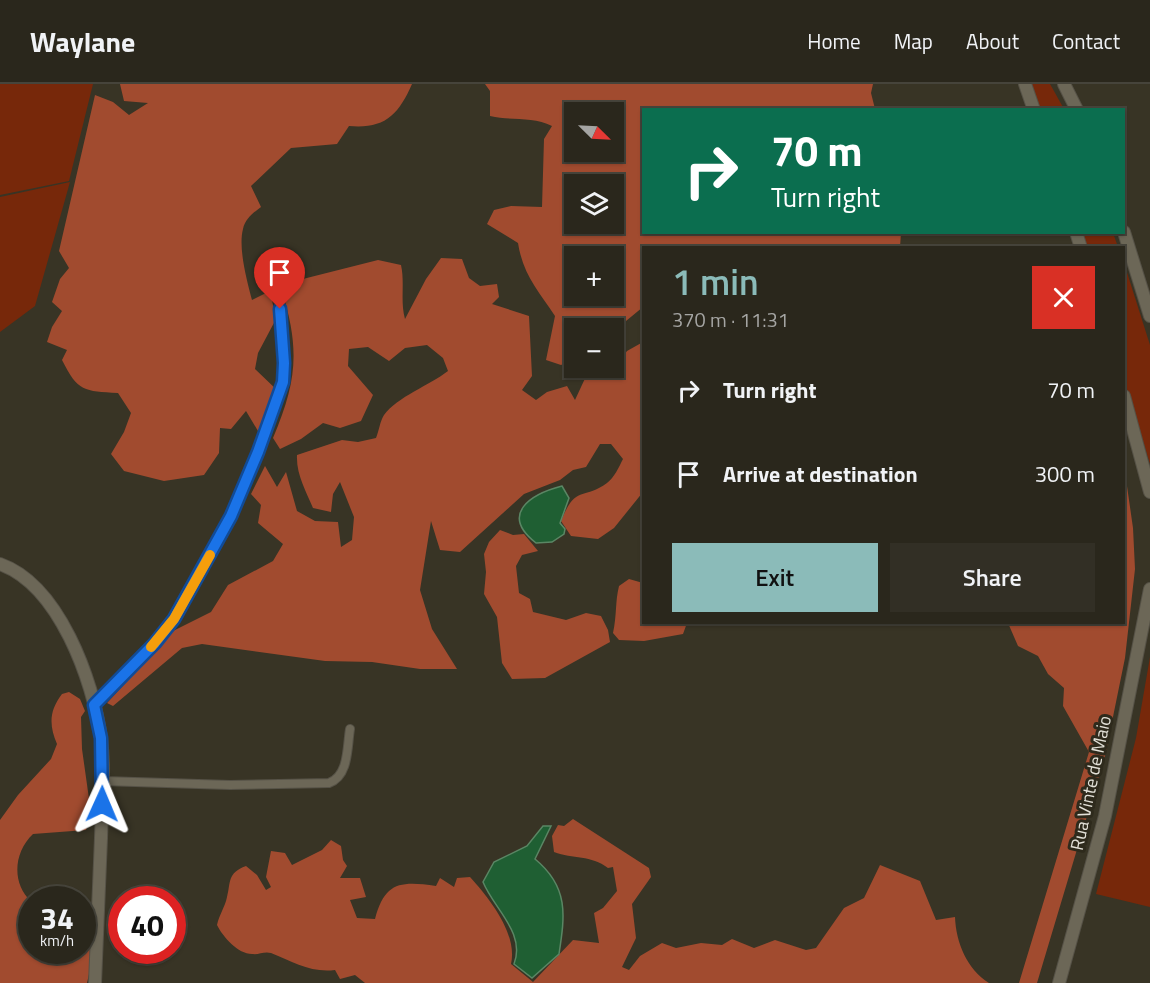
<!DOCTYPE html>
<meta charset="utf-8">
<style>
body{margin:0;font-family:"Titillium Web",sans-serif;background:#322f25;color:#f1f3f6;height:100vh;display:flex;flex-direction:column;font-size:22px;white-space:nowrap}
*{box-sizing:border-box;margin:0}
p{font-size:20px;color:#a5a5a3}
.icon{flex:none;width:33px;height:33px;fill:none;stroke:currentColor;stroke-width:2;stroke-linecap:round;stroke-linejoin:round}
.map{position:relative;flex:1;overflow:hidden}
.details{position:absolute;left:642px;top:162px;width:483px;height:378px;display:flex;flex-direction:column;background:#2a271c;border-radius:0px;box-shadow:0 2px 4px #0004,0 0 0 2px #46443b}
.details>*{flex:none}
.top-card{position:absolute;left:642px;top:24px;width:483px;height:126px;border-radius:0px;box-shadow:0 2px 4px #0004,0 0 0 2px #46443b;background:#0b6e4f;color:#fff;overflow:hidden}
.needle{width:39px;rotate:114deg}
.controls{position:absolute;left:564px;top:18px;display:grid;gap:12px}
.controls a{display:grid;place-items:center;width:60px;height:60px;border-radius:0px;background:#2a271c;box-shadow:0 2px 4px #0004,0 0 0 2px #46443b;font-size:30px}
.speed{position:absolute;left:18px;top:802px;display:flex;gap:12px;font-size:30px;font-weight:700;text-align:center}
.speed>*{display:grid;place-content:center;width:78px;height:78px;border-radius:50%;background:#2a271c;box-shadow:0 2px 4px #0004,0 0 0 2px #46443b;line-height:1}
.speed small{font-size:15px;font-weight:400}
.speed .limit{border:9px solid #d22;background:#fff;color:#111}
.pin{position:absolute;display:grid;place-items:center;width:51px;height:51px;color:#fff;margin:-62px -26px;border-radius:50% 50% 50% 0;rotate:-45deg;box-shadow:0 0 6px #0007}
.pin .icon{rotate:45deg}
.me{position:absolute;width:66px;margin:-33px;rotate:1deg;stroke-linejoin:round;filter:drop-shadow(0 0 4px #0008)}
.turn{display:flex;align-items:center;gap:21px;height:126px;padding:0 30px;font-size:27px}
.turn .icon{width:78px;height:78px;stroke-width:2.5}
.turn b{display:block;font-size:42px;line-height:51px}
.round{display:grid;place-items:center;flex:none;width:63px;height:63px;border-radius:0px;background:#322f25}
.head{display:flex;align-items:center;justify-content:space-between;height:102px;padding:0 30px}
h1{font-size:36px;font-weight:600;line-height:45px;color:#8bbbb9}
.cta{display:flex;gap:12px;margin-top:auto;padding:12px 30px}
.cta a{flex:1;height:69px;border-radius:0px;background:#8bbbb9;color:#111;font-size:24px;font-weight:600;line-height:69px;text-align:center}
.cta a+a{background:#322f25;color:#f1f3f6}
ul{padding:0;list-style:none}
li{display:flex;align-items:center;gap:18px;height:84px;padding:0 30px}
li div{flex:1}
li b{display:block;font-size:22px}
li em{font-style:normal}
header{display:flex;align-items:center;gap:36px;box-sizing:border-box;height:84px;padding:0 30px;background:#2a271c;border-bottom:2px solid #46443b}
header strong{font-size:28px}
nav{display:flex;gap:33px;margin-inline-start:auto;font-size:21px}
.map>svg:first-child{display:block}
.green{fill:#77280a}
.forest{fill:#a14b2f;fill-rule:evenodd}
.water{fill:#1f5f33;stroke:#5a8664;stroke-width:1.5}
.lines{fill:none;stroke-linecap:round;stroke-linejoin:round}
.street-casing{stroke:#565247;stroke-width:10}
.secondary-casing{stroke:#565247;stroke-width:14}
.street{stroke:#6c6757;stroke-width:8}
.secondary{stroke:#6c6757;stroke-width:12}
.route-casing{stroke:#114b97;stroke-width:15}
.route{stroke:#1a73e8;stroke-width:10}
.slow{stroke:#f59e0b;stroke-width:10}
.labels{text-anchor:middle;stroke-width:6;stroke-linejoin:round;paint-order:stroke}
.street-label{font-size:18px;fill:#e3e1d8;stroke:#2e2a1c}
</style>
<header>
<strong>Waylane</strong>
<nav><a>Home</a><a>Map</a><a>About</a><a>Contact</a></nav>
</header>
<div class="map">
<svg width="1150" height="899" viewBox="0 0 1150 899">
<rect width="100%" height="100%" fill="#383425"/>
<g class="green">
<path d="M0 0H93L69 97 0 111Z"/>
<path d="M1030 0H1050L1064 25H1038Z"/>
<path d="M70 98 35 222 0 248V113Z"/>
<path d="M1077 149H1113L1118 163H1082Z"/>
<path d="M1124 179 1150 261V380L1124 296Z"/>
<path d="M1150 573V823L1096 810 1136 654Z"/>
</g>
<g class="forest">
<path d="M120 0H412C398 32 384 45 349 42L337 60 291 64 251 102 261 123C253 129 245 135 243 145 238 164 247 197 252 216L270 207 276 235 258 269 255 285 278 307 258 347 246 327 231 345 220 344 219 369 204 391 164 397 124 387 111 370 124 348 131 329 118 309C84 307 78 308 62 276L67 266 47 258 52 243 62 227 52 218 60 195 69 184 59 167 95 11 113 18 129 31 148 19 124 17Z"/>
<path d="M485 0H873L871 9 875 25 644 26V148L901 149 900 163 644 164 643 223 626 237 614 253V244H574V275L561 281 546 276 555 232C538 206 523 191 518 159L487 140 494 126 511 122 542 123 544 55 552 42C533 32 512 37 490 32V7ZM614 28V68H574V28ZM614 100V140H574V100ZM614 172V212H574V172Z"/>
<path d="M441 174 462 175 469 194 480 202 497 200 499 213 492 220 529 232 532 292 522 306 536 316 547 308 567 302 575 316 588 288 607 295 627 267 643 258V408L614 444 598 455 571 452 561 437C576 400 582 417 607 399 614 394 619 383 623 375L611 360H600L586 383 573 386 560 396 524 410 460 468 440 466 431 437 420 506 432 545 457 585H420L372 578 325 577 202 560 182 564 113 622 107 619 173 547 211 528 228 501 273 477 283 460 258 439 261 421 251 410 265 382 277 403 286 388 297 427 315 437 338 438 341 463 352 456 354 433 340 398 333 410 331 428 313 424C306 407 296 390 297 371L342 356 358 358 376 354C379 347 380 337 384 331 397 313 430 301 448 287L443 274 427 261 405 264 389 277 368 263 349 265 348 282 373 311 361 337 340 344 323 339 301 355 280 365 273 354C297 297 300 266 282 207L287 199 378 176 401 181C405 199 400 217 405 235L426 195Z"/>
<path d="M1124 381 1133 444 1135 485 1125 574 1105 672 1037 899H1019L1089 668 1063 622 1064 604 1048 590 1038 572 1018 562 1008 539 1124 538Z"/>
<path d="M500 446 513 451 524 450 538 467 522 471 516 482 519 509 530 515 533 528 566 536 586 529 601 532 608 546 610 558 545 594 512 595 502 579 497 533 484 510 486 488 484 470 489 458Z"/>
<path d="M629 495 643 499 644 538 687 539 683 550 644 557 619 556 613 549C617 531 615 518 619 502Z"/>
<path d="M69 608 80 615 85 627 81 633 82 665 91 729 86 746 33 750C13 769 12 800 31 817L32 867H82L83 840 87 841 90 849 88 856 95 864 87 899H0V736L18 711 51 675 57 660C49 641 49 627 62 610Z"/>
<path d="M573 735 649 784 651 793 632 820 636 854 622 883 629 886 640 872 662 859 676 864 701 859 722 861 732 855 754 864 775 856 806 866 816 864 844 824 864 814 880 781 920 797 936 836 955 833C956 859 967 885 989 899H365L355 891 340 895 335 886C311 889 293 878 271 869 264 867 259 871 252 870 238 870 223 853 217 841 219 831 225 823 227 813 231 798 227 789 246 782L257 791 266 806 271 803 266 793 271 767 285 769 292 781 322 766 331 756 341 762 343 776 347 782 340 794H360L366 813 350 816 357 834 375 835C385 798 400 797 436 802L440 794 454 803 457 794 470 793C489 814 518 850 511 880L533 898 573 856 599 859 594 829 603 824 617 807 613 783 608 784C591 771 573 775 554 768L552 752 558 741 564 742Z"/>
</g>
<g class="water">
<path d="M562 402 569 414 560 439 565 445 564 450 552 458 536 459C499 430 531 410 562 402Z"/>
<path d="M543 742H551L535 775C569 803 565 831 559 870L532 894 514 880C526 849 494 825 483 798L494 778 527 762Z"/>
</g>
<g class="lines">
<g class="street-casing">
<g id="street">
<path d="M94 621 155 559 174 535 231 432 258 368 283 298 284 279 280 225"/>
<path d="M103 697 230 701 329 699C349 692 347 663 350 645"/>
</g>
</g>
<g class="secondary-casing">
<g id="secondary">
<path d="M1025 0 1034 26"/>
<path d="M1064 0 1077 26"/>
<path d="M1076 148 1081 164"/>
<path d="M1124 148 1150 232"/>
<path d="M1124 312 1150 408"/>
<path d="M0 480C59 501 93 596 101 654 105 686 102 721 101 754 99 802 97 851 95 899"/>
<path d="M1059 899 1105 732 1150 505"/>
</g>
</g>
<use href="#street" class="street"/>
<use href="#secondary" class="secondary"/>
</g>
<g class="lines">
<g class="route-casing">
<path id="route" d="M102 720 101 654 94 621 155 559 174 535 231 432 258 368 283 298 284 279 280 225"/>
</g>
<use href="#route" class="route"/>
<path class="slow" d="M151 563 174 535 210 471"/>
</g>
<g class="labels">
<g class="street-label">
<text transform="translate(1091 699) rotate(-78)" y="6">Rua Vinte de Maio</text>
</g>
</g>
</svg>
<div class="controls">
<a><svg class="needle" viewBox="-14 -14 28 28"><path d="M0-13l5 13h-10z" fill="#e53935"/><path d="M0 13l5-13h-10z" fill="#a5a5a3"/></svg></a>
<a><svg class="icon" aria-label="layers" viewBox="0 0 24 24"><path d="M12 4l9 5-9 5-9-5zM3 14l9 5 9-5"/></svg></a>
<a>+</a>
<a>−</a>
</div>
<div class="speed"><div>34<small>km/h</small></div><div class="limit">40</div></div>
<div class="pin" style="left:280px;top:225px;background:#d93025"><svg class="icon" aria-label="arrive" viewBox="0 0 24 24"><path d="M6 21V4h12l-3 4 3 4H6"/></svg></div>
<svg class="me" style="left:102px;top:720px" viewBox="-20 -20 40 40"><path d="M0-17L14 15 0 8-14 15z" fill="#1a73e8" stroke="#fff" stroke-width="4"/></svg>
<div class="top-card">
<div class="turn"><svg class="icon" aria-label="right" viewBox="0 0 24 24"><path d="M7 20v-9h11M14 6l5 5-5 5"/></svg><div><b>70 m</b>Turn right</div></div>
</div>
<section class="details">
<div class="head"><div><h1>1 min</h1><p>370 m · 11:31</p></div><a class="round" style="background:#d93025;color:#fff"><svg class="icon" aria-label="close" viewBox="0 0 24 24"><path d="M6 6l12 12M18 6L6 18"/></svg></a></div>
<ul>
<li><svg class="icon" aria-label="right" viewBox="0 0 24 24"><path d="M7 20v-9h11M14 6l5 5-5 5"/></svg><div><b>Turn right</b></div><em>70 m</em></li>
<li><svg class="icon" aria-label="arrive" viewBox="0 0 24 24"><path d="M6 21V4h12l-3 4 3 4H6"/></svg><div><b>Arrive at destination</b></div><em>300 m</em></li>
</ul>
<div class="cta"><a>Exit</a><a>Share</a></div>
</section>
</div>
